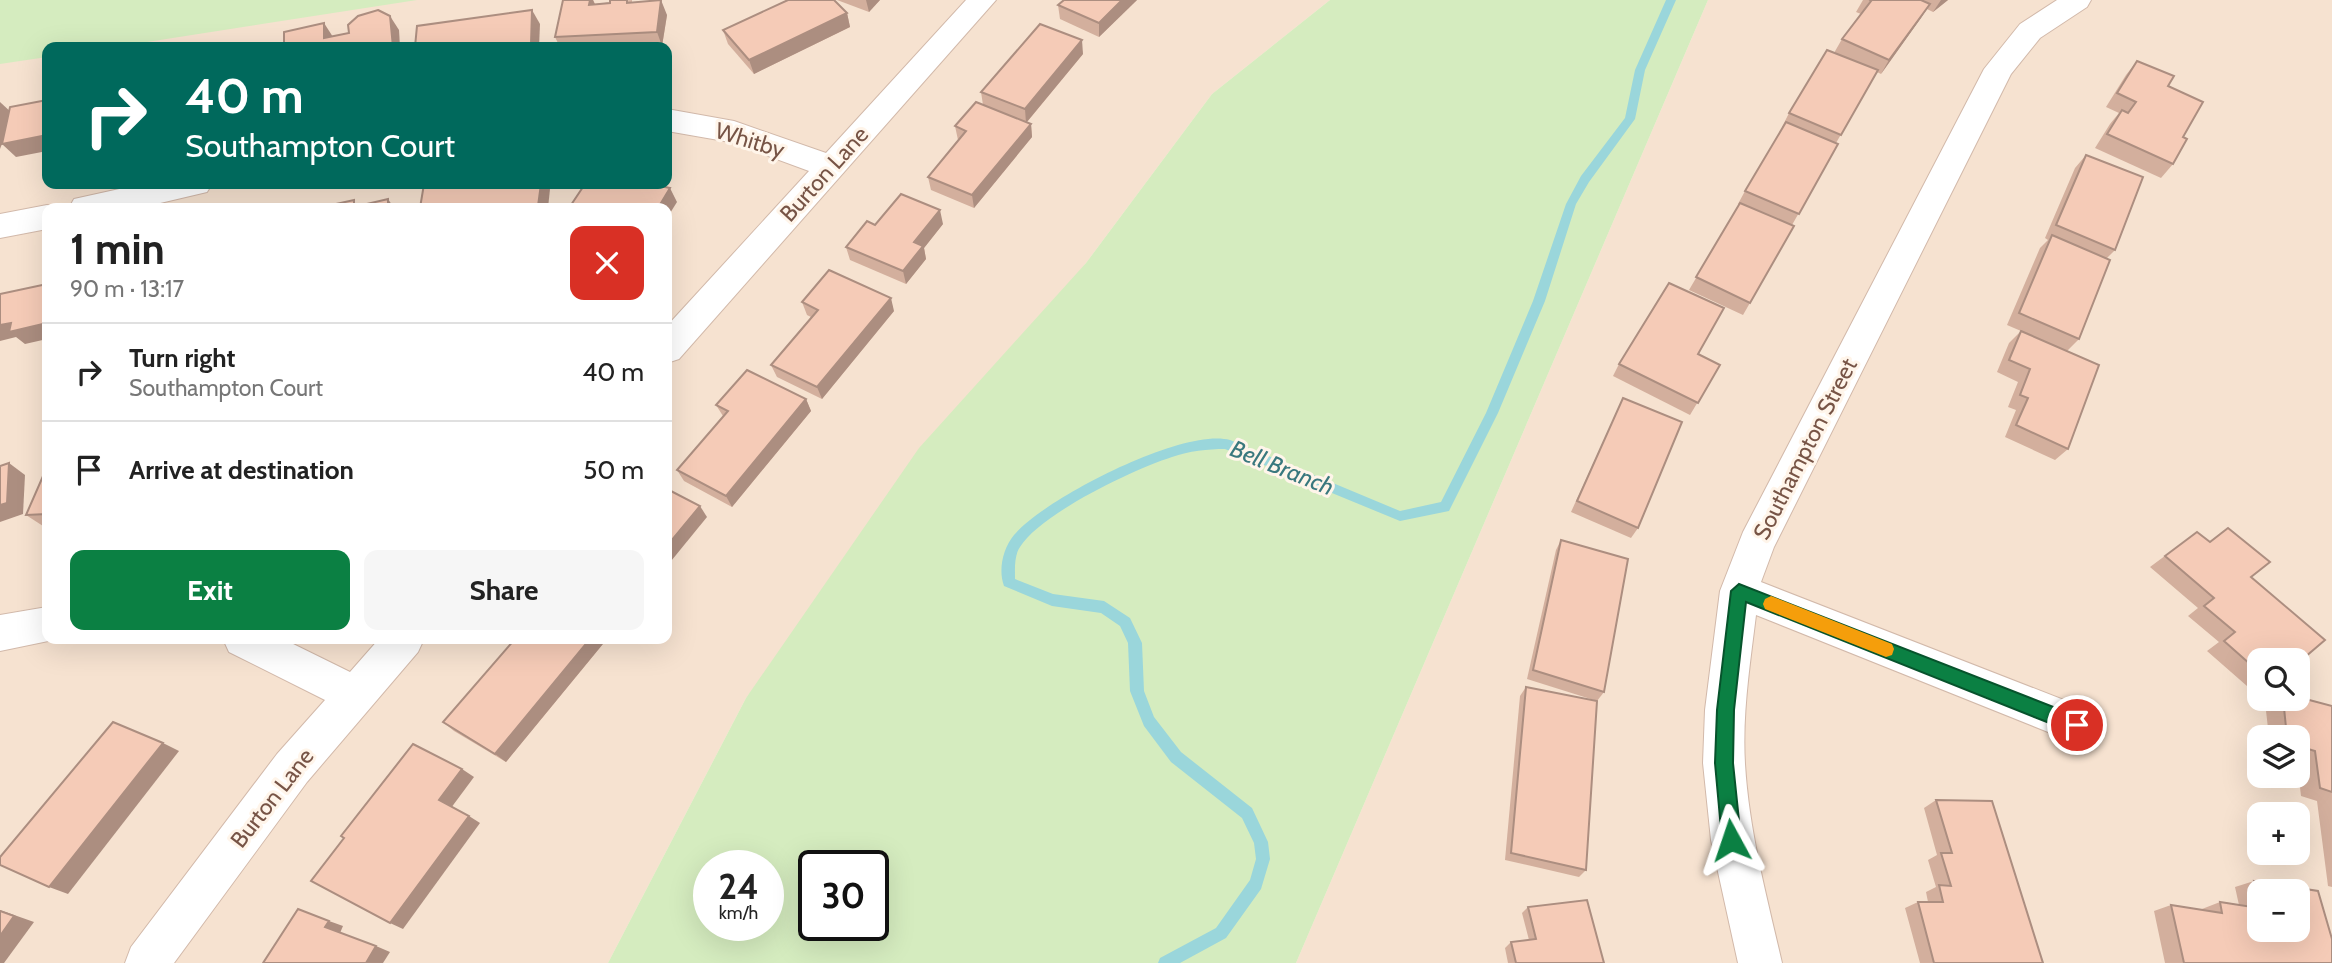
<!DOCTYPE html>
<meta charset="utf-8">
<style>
body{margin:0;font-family:Cabin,sans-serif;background:#f6f6f6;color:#222;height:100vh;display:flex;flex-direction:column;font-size:26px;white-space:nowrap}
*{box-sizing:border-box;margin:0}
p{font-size:23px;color:#767676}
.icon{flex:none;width:38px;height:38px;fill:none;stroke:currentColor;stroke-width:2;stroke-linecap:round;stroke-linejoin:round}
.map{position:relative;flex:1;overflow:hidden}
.details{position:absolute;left:42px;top:203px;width:630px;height:441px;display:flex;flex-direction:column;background:#fff;border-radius:14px;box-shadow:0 7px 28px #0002}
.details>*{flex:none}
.guide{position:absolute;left:42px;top:42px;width:630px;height:147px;border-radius:14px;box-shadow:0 7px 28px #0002;background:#00695c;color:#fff;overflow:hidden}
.fabs{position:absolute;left:2247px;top:648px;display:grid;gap:14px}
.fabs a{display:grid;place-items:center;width:63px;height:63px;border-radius:14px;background:#fff;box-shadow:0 7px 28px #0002;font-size:35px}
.speed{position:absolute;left:693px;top:850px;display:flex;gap:14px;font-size:35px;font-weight:700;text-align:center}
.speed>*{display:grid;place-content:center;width:91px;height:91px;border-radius:50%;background:#fff;box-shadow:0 7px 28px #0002;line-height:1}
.speed small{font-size:18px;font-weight:400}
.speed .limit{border:4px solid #111;border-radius:10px;background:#fff;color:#111}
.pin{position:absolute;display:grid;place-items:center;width:60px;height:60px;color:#fff;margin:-30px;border:4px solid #fff;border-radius:50%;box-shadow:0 2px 7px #0007}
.me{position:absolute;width:77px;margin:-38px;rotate:355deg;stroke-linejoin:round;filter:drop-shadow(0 0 5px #0008)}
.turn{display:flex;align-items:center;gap:24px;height:147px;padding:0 28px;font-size:32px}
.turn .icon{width:91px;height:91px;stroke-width:2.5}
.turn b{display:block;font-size:49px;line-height:60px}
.round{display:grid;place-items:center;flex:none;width:74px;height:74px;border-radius:14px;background:#f6f6f6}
.head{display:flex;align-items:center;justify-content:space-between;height:119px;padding:0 28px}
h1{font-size:42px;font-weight:700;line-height:52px}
.button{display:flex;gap:14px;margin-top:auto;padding:14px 28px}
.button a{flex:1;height:80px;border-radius:14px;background:#0b8043;color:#fff;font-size:28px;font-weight:700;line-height:80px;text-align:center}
.button a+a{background:#f6f6f6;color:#222}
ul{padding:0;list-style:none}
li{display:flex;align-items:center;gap:21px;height:98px;padding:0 28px;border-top:2px solid #e0e0e0}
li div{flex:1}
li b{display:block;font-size:26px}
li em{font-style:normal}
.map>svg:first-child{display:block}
.residential{fill:#f6e2d0;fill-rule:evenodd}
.green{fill:#d5ecbf;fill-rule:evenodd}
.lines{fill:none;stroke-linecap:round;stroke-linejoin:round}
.stream{fill:#9ad6db;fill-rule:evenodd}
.street-casing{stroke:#d2b9aa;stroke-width:2}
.street{fill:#fff;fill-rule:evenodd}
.wall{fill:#d3af9d;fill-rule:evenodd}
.shaded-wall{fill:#ac8e80}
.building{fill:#f5cbb7;stroke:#ac8e80;stroke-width:2}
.route{fill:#0b8043;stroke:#07532c;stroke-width:2}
.slow{fill:#f59e0b}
.labels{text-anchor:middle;stroke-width:6;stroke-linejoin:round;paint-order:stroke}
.street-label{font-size:23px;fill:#775446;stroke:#fff5ea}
.water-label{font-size:24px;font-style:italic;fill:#39787e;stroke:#fff5ea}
</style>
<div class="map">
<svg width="2332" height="963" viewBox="0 0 2332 963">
<rect width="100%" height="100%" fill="#fef1e2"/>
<g class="residential">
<path d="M0 0H1330L1212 94 1086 263 746 698 608 963H0ZM47 47H667V184H47ZM47 208H667V639H47Z"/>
<path d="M1708 0H2332V963H1296ZM2259 660H2298V698H2259ZM2259 737H2298V775H2259ZM2259 814H2298V852H2259ZM2259 891H2298V929H2259Z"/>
</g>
<g class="green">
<path d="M0 0H417L115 47H47V57L0 64Z"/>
<path d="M1330 0H1708L1296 963H608L746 698 919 448 1086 263 1212 94ZM709 866H768V926H709ZM814 866H873V926H814Z"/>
</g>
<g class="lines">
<path class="stream" d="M1666 0H1676L1645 70 1635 119 1589 182 1576 204 1545 301 1498 413 1449 511 1400 521 1225 449C1208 449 1189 451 1172 457 1134 469 1040 514 1020 547 1014 556 1015 568 1015 579L1053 594 1104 601 1130 618 1142 643 1144 691 1154 717 1181 752 1252 808 1268 842 1270 859 1261 889 1226 938 1180 963H1158L1160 958 1216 928 1250 880 1256 859 1254 843 1242 818 1171 762 1144 726 1130 691 1128 643 1120 626 1101 613 1052 606 1004 586C998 570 1003 548 1014 535 1044 499 1183 427 1230 440L1400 511 1441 502 1486 413 1533 301 1566 204 1581 176 1625 118 1635 70Z"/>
<g class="street-casing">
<g id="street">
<path d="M966 0H996L679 359 667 363V326L809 171 730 142 667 131V109L734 121 826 153Z"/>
<path d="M2057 0H2091L2087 7 2040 38 2011 74 1774 547 1761 582 2092 711 2098 725 2092 739 2078 744 1756 615C1750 664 1742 715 1745 764 1749 832 1767 897 1782 963H1738L1711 840 1703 763 1705 710 1720 591 1743 532 1984 69 2020 24Z"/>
<path d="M142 184H212L207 192 139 208H69L74 199Z"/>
<path d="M47 205 58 208H47V229L0 238V214Z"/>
<path d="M47 607V639H58L0 651V615Z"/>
<path d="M223 639H283L350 672 379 639H424L418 652 307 782 174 963H125L131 947 277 754 325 700 229 652Z"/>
</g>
</g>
<use href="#street" class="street"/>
</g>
<g class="wall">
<path d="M593 0 595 4 632 0V2L667 15 662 46 638 47H560L555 37Z"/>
<path d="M837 0H880L869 12Z"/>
<path d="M1137 0 1099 37 1060 19 1058 5Z"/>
<path d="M1863 0H1948L1933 12 1927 9 1881 74 1877 72 1836 143 1838 144 1792 225 1794 226 1743 315 1689 290 1739 205 1738 204 1745 191 1783 127H1782L1789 113 1834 53 1842 39 1861 14 1856 12Z"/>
<path d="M847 13 850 27 754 74 728 44 723 30Z"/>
<path d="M1083 54 1027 122 1031 124 1032 137 974 208 931 190 928 177 958 140 955 126 983 105 981 92Z"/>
<path d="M2137 61 2168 86 2183 137 2173 164 2161 178 2095 148 2110 124 2119 113 2106 107 2126 75Z"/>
<path d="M2086 155 2115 250 2107 258 2079 339 2067 351 2068 449 2055 460 2005 437 2016 410 2008 407 2018 382 1997 372 2009 343 2021 331 2007 325 2040 248 2048 240 2045 238 2075 168Z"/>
<path d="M943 224 924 248 926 259 906 284 850 260 846 247 875 225Z"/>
<path d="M802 302 894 311 822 399 777 377 771 365 811 317 807 315Z"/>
<path d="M1698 354 1720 365 1690 415 1613 376 1619 364Z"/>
<path d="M1623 398 1638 528 1631 538 1571 512Z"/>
<path d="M806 399 811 411 732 507 684 481 677 470 723 416 716 405Z"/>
<path d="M47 467V526H43L26 515Z"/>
<path d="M2228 528 2251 577 2259 660V691L2255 693 2207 651 2219 642 2188 616 2198 608 2150 567 2197 532 2209 542Z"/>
<path d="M1561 540 1604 692 1597 701 1527 679 1556 550Z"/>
<path d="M515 639H607L506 762 454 731 443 722Z"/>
<path d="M1526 687 1586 870 1579 877 1505 860 1520 696Z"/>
<path d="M2271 698H2298L2332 706V887L2328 886 2317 801 2301 796 2298 770V737H2269L2265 702Z"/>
<path d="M1936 800 2043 963H1920L1905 908 1918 902H1928L1926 892 1936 887 1928 860 1937 855 1924 808Z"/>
<path d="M2254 881 2332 963H2165L2154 911 2171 905 2203 910 2202 909 2220 902 2239 905 2235 887ZM2259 891 2298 929H2259Z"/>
<path d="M1528 907 1604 963H1508L1505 948 1511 942 1529 940 1522 913Z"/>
</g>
<g class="shaded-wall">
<path d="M590 0H593L597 9 589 5Z"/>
<path d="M661 0 667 15 662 46 657 32Z"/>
<path d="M866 0H880L869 12Z"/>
<path d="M1122 0H1137L1099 37V23Z"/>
<path d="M1941 0H1948L1933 12Z"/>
<path d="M1930 4 1921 18 1881 74 1889 60Z"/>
<path d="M532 10 540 24 539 47H510Z"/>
<path d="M847 13 850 27 754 74 749 60Z"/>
<path d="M390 16 399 30 400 47H393Z"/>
<path d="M324 23 333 37 324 38Z"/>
<path d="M1082 40 1083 54 1026 123 1025 109Z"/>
<path d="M0 102 13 114 0 149Z"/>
<path d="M1031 124 1032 137 974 208 972 195Z"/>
<path d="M47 135V151L16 157 2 144Z"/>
<path d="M541 184H547L550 189 548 208H539L538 206Z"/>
<path d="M670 188 677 202 667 218V208H658Z"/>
<path d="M388 199 394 208H388Z"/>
<path d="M940 210 943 224 924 248 926 259 906 284 903 271 914 242Z"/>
<path d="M891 298 894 311 822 399 817 387Z"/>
<path d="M11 323H47V339L25 344 16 337 0 341V325Z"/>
<path d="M806 399 811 411 732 507 726 496Z"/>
<path d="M9 463 25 475 23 514 0 522V505Z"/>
<path d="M700 506 707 517 667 566V546Z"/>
<path d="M590 639H607L506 762 495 754Z"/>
<path d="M163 743 179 751 68 894 49 887Z"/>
<path d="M462 769 474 777 451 808 439 800Z"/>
<path d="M469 816 480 823 403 929 390 923Z"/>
<path d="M0 910 34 922 4 963H0Z"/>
<path d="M329 921 343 926 340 933 325 927Z"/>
<path d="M376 946 390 952 383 963H366Z"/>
</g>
<g class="building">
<path d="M563 0H590L589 5 610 3V0H627V3L661 0 657 32 555 37Z"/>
<path d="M788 0H834L847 13 749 60 723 30Z"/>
<path d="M1064 0H1122L1099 23 1058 5Z"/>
<path d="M1870 0H1921L1930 4 1889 60 1842 39 1871 1Z"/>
<path d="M378 10 390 16 393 47H284V32L324 23V38L349 33 348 25 358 16Z"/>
<path d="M532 10 531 44 510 47H415L417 26Z"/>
<path d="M1040 24 1082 40 1025 109 981 92Z"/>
<path d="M1827 50 1878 70 1841 135 1789 113Z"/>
<path d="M2137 61 2174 76 2168 86 2203 102 2183 137 2187 139 2173 164 2107 134 2122 110 2128 113 2136 102 2117 93Z"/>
<path d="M47 100V135L2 144 10 107Z"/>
<path d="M976 102 1031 124 972 195 928 177 966 131 955 126Z"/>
<path d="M1786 122 1838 144 1799 214 1745 191Z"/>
<path d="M2086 155 2143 177 2115 250 2056 225Z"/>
<path d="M424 184H541L538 206 523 208H420Z"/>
<path d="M585 184H650L670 188 658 208H569Z"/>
<path d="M901 194 940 210 914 242 923 246 903 271 846 247 867 221 875 225Z"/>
<path d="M388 199V208H318L354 200V207Z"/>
<path d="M1740 203 1794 226 1750 303 1696 277Z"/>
<path d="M2052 235 2110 260 2079 339 2019 313Z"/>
<path d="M829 270 891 298 817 387 771 365 818 310 802 302Z"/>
<path d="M1669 283 1724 308 1698 354 1720 365 1698 403 1619 364Z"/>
<path d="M47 284V323L9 332 11 323 0 325V294Z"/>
<path d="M2021 331 2099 365 2068 449 2016 425 2028 398 2020 395 2030 369 2009 360Z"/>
<path d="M747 370 806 399 726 496 677 470 728 411 716 405Z"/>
<path d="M1623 398 1682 422 1638 528 1577 501Z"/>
<path d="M9 463 7 503 0 505V466Z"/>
<path d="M47 467V514L26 515Z"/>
<path d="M667 489 700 506 667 546Z"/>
<path d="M2228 528 2270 562 2251 577 2325 640 2298 663V660H2259V672L2224 641 2235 632 2204 606 2214 598 2165 556 2197 532 2210 542Z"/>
<path d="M1561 540 1628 559 1604 692 1533 670Z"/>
<path d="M515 639H590L495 754 443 722Z"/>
<path d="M1526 687 1597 701 1586 870 1511 853Z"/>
<path d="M2298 697 2332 706V792L2320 788 2315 751 2298 746V737H2287L2283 698H2298Z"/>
<path d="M113 722 163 743 49 887 0 865V857Z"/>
<path d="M413 744 462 769 439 800 469 816 390 923 311 881 344 838 341 836Z"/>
<path d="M1936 800 1992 801 2043 963H1934L1918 902H1943L1939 885 1951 886 1941 853H1952Z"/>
<path d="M2254 881 2318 891 2332 939V963H2184L2171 905 2222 913 2220 902 2259 908V929H2298V891H2259V903Z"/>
<path d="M1587 900 1604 963H1516L1511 942 1536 939 1528 907Z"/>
<path d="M298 909 329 921 325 927 376 946 366 963H263Z"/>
<path d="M0 911 14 916 0 936Z"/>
</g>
<path class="route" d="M1739 584 2084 719 2086 725 2084 731 2077 734 1746 602 1734 710 1733 763 1741 840 1738 846 1731 849 1725 846 1722 840 1715 763 1717 710 1731 591Z"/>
<path class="slow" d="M1771 596 1892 644 1894 649 1892 655 1886 657 1765 609 1763 604 1765 599Z"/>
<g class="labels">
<g class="street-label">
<text transform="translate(750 140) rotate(17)" y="8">Whitby</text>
<text transform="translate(824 174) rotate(-48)" y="8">Burton Lane</text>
<text transform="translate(1805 449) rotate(-63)" y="8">Southampton Street</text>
<text transform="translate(272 798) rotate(-52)" y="8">Burton Lane</text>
</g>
<g class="water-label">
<text transform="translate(1282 468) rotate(22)" y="8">Bell Branch</text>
</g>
</g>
</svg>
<div class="fabs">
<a><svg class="icon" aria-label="search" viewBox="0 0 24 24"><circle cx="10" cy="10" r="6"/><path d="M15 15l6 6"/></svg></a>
<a><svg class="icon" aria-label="layers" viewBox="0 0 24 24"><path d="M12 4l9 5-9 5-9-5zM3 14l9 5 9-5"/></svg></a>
<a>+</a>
<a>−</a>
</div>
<div class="speed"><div>24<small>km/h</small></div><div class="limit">30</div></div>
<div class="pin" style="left:2077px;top:725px;background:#d93025"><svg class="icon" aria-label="arrive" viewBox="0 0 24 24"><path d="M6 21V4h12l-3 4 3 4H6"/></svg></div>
<svg class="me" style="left:1731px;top:840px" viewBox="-20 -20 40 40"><path d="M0-17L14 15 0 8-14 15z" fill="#0b8043" stroke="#fff" stroke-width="4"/></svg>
<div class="guide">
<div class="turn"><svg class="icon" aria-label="right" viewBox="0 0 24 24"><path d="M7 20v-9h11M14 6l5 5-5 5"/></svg><div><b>40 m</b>Southampton Court</div></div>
</div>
<section class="details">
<div class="head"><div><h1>1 min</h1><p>90 m · 13:17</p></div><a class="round" style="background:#d93025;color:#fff"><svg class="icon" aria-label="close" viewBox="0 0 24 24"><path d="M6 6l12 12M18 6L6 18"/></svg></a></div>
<ul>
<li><svg class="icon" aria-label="right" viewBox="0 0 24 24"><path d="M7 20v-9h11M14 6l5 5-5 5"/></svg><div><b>Turn right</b><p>Southampton Court</p></div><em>40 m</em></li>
<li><svg class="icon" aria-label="arrive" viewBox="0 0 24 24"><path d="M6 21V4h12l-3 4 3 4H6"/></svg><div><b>Arrive at destination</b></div><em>50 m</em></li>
</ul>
<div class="button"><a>Exit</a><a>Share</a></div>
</section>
</div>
